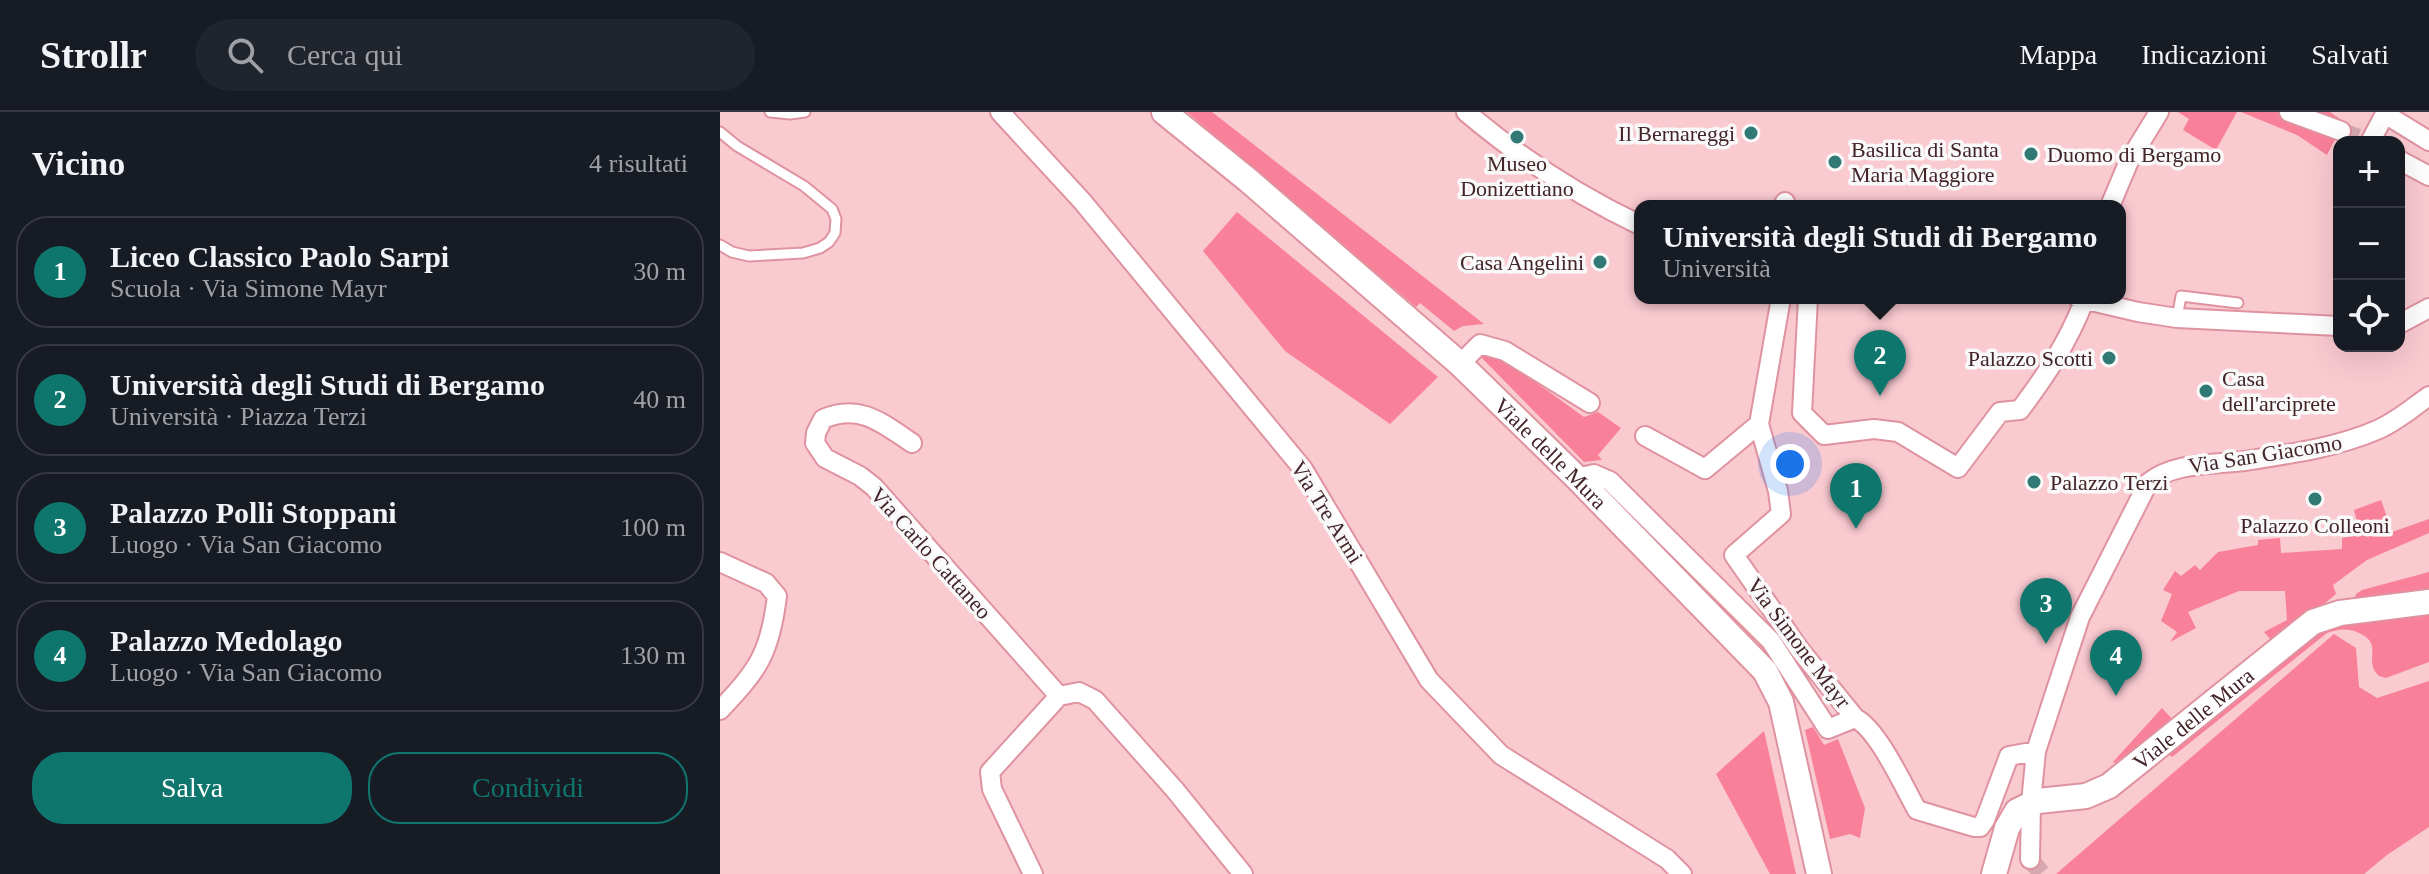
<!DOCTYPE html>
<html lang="it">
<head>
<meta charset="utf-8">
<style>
  :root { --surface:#171b24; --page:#20242c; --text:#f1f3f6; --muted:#9ea1a6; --line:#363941; --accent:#0f766e }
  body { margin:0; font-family:"Times New Roman",serif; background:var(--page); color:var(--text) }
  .controls { position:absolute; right:24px; top:24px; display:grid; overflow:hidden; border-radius:16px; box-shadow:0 8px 32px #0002 }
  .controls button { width:72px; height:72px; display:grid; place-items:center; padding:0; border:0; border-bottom:2px solid var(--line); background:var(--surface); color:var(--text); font:40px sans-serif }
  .you { position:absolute; left:1070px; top:352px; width:28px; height:28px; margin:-20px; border:6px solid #fff; border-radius:50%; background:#1a73e8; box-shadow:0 0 0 12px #1a73e833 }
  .badge { display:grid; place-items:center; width:52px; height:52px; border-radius:50%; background:var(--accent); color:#fff; font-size:26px; font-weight:700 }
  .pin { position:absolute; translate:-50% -66px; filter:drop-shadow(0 2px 4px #0008) }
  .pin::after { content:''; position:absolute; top:42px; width:28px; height:24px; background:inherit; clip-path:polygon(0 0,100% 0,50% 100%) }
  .popup { position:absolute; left:914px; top:88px; width:492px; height:104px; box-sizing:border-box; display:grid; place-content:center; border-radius:16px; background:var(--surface); filter:drop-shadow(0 2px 6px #0005); font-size:26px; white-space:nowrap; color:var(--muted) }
  .popup b { font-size:30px; color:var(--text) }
  .popup::after { content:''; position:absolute; left:50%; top:100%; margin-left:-16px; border:16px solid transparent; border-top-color:var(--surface) }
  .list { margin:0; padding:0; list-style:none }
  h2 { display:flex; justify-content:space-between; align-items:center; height:104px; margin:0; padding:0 32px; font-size:34px }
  h2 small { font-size:26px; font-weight:400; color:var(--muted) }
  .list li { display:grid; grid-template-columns:52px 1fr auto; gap:24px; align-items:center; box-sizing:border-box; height:112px; margin:0 16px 16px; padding:0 16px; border:2px solid var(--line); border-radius:32px }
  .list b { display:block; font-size:30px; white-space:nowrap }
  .list p { margin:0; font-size:26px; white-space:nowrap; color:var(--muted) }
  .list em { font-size:26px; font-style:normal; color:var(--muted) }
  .actions { display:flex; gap:16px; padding:24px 32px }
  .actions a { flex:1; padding:18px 0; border:2px solid var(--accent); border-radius:32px; text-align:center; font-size:28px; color:var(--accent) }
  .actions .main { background:var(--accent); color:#fff }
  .icon { flex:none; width:44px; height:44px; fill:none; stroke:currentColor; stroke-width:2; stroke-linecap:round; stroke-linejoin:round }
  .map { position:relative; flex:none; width:1709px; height:762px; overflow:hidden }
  header { display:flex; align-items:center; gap:48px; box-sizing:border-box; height:112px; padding:0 40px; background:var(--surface); border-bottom:2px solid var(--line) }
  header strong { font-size:38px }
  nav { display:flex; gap:44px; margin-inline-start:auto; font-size:28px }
  .search { width:560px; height:72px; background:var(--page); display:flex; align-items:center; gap:20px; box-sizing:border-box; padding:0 28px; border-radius:44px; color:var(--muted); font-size:30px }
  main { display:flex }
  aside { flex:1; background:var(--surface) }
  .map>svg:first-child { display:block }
  .green { fill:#f98099 }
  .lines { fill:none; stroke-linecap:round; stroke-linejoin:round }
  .street-tunnel { stroke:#d5a9af; stroke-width:18; stroke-dasharray:18 9; stroke-linecap:butt }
  .lane-casing { stroke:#df93a0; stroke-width:13 }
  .street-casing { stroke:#df93a0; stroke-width:22 }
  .secondary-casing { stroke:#df93a0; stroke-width:28 }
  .lane { stroke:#fff; stroke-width:9 }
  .street { stroke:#fff; stroke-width:18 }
  .secondary { stroke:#fff; stroke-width:24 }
  .poi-dot { fill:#307974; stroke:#f9f9f9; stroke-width:3 }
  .labels { text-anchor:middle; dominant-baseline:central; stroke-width:7; stroke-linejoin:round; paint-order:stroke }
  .poi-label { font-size:22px; fill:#422429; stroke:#f9f9f9; text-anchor:start }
  .street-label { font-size:22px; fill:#422429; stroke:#f9f9f9 }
</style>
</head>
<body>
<header>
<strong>Strollr</strong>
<div class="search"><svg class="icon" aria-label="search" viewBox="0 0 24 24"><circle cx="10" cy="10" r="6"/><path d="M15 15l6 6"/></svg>Cerca qui</div>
<nav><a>Mappa</a><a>Indicazioni</a><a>Salvati</a></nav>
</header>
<main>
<aside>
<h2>Vicino<small>4 risultati</small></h2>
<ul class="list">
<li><span class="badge">1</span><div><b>Liceo Classico Paolo Sarpi</b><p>Scuola · Via Simone Mayr</p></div><em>30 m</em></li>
<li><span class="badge">2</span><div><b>Università degli Studi di Bergamo</b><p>Università · Piazza Terzi</p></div><em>40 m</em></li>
<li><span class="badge">3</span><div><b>Palazzo Polli Stoppani</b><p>Luogo · Via San Giacomo</p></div><em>100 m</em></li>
<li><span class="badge">4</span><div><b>Palazzo Medolago</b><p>Luogo · Via San Giacomo</p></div><em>130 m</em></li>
</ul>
<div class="actions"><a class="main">Salva</a><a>Condividi</a></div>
</aside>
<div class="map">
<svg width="1709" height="762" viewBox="0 0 1709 762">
  <rect width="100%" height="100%" fill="#facad1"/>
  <path class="green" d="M467 0H492L764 212 743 214 734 219 700 191 696 195Z
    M1458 0H1517L1496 38 1463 18 1469 7Z
    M1521 0H1610L1624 10 1607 43 1577 23Z
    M517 100 718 265 670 312 565 239 483 139Z
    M767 235 864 305 878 300 901 316 878 343 882 348 864 350 756 240Z
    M1661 388 1672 420 1709 407V421L1647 448 1613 473 1616 482 1603 493 1574 509 1550 527 1544 520 1567 508 1565 479H1519L1468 500 1476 516 1450 530 1457 520 1441 509 1452 482 1443 478 1455 459 1461 464 1475 453 1480 458 1498 440 1538 433V428L1560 426 1561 441 1622 437V426L1640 422 1634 398Z
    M1709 460V478L1635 486 1636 482 1642 478Z
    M1709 503V550L1666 566 1659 564C1642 548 1665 533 1639 521 1628 516 1619 517 1607 521L1452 645 1449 642 1605 517 1649 509Z
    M1614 522 1636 536 1639 575 1657 586 1709 569V715L1667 743 1644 762H1336Z
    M1442 596 1453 608 1395 651 1393 650Z
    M1093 615 1104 633 1118 627 1145 696 1140 726 1130 722 1110 727 1085 618Z
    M1044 619 1076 762H1050L996 662Z"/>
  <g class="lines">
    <path class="street-tunnel" d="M1621 19 1645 29
      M1310 747 1322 762"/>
    <defs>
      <path id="lane" d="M50 0 70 2 85 0
        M0 20 17 34 84 74 112 97 116 107 115 121 109 130 100 136 83 141 29 144 12 140 0 133
        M1457 206 1461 184 1518 191"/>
      <path id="street" d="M280 0 362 89 583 357 709 568 781 643 947 747 962 762
        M746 0C799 45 857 83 920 113
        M1569 0 1621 19
        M1667 0 1665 2 1709 29
        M1650 30 1665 2
        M1679 48 1709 64
        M1063 94 1065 90
        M1390 94 1409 49 1439 0
        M1088 186 1082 301 1104 323 1154 317 1178 320 1238 356 1280 300 1300 298C1327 262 1348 230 1364 189
        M1358 186 1418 200 1457 206 1619 214
        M1679 212 1709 196
        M740 252 760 232 785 239 870 291
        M925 324 985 357 1039 312
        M192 331C162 311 140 291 103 307L96 321 95 331 105 346 140 364 154 375 339 584
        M857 366 874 362 890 369 1051 529 1108 617 1135 606 1080 538 1014 443 1061 402 1058 379 1039 312 1061 186
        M0 450 46 471 57 484C50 541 39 557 0 598
        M1135 606C1158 617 1184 675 1197 698L1254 715H1260L1265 708 1289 644 1316 639
        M1310 747 1311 691 1316 639 1360 505 1428 371C1455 350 1491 353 1524 349 1569 342 1615 336 1657 318 1676 310 1692 296 1709 284
        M313 762 272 677 270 660 339 584 359 580 375 588 455 678 523 762"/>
      <g id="secondary">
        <path id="s1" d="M444 0 528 68 740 252 857 366 1045 559 1061 590 1099 762"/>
        <path id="s2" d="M1274 762 1287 716 1297 699 1318 689 1366 684 1389 674 1593 510 1620 501 1709 490"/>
      </g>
    </defs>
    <use href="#lane" class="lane-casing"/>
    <use href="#street" class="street-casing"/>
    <use href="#secondary" class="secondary-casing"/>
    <use href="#lane" class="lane"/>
    <use href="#street" class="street"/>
    <use href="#secondary" class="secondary"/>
  </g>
  <g class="poi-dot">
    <circle cx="1031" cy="21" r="8"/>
    <circle cx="797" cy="25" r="8"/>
    <circle cx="1311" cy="42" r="8"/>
    <circle cx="1115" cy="50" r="8"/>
    <circle cx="880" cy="150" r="8"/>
    <circle cx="1389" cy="246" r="8"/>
    <circle cx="1486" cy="279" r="8"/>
    <circle cx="1314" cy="370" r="8"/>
    <circle cx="1595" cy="387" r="8"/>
  </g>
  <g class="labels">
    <g class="poi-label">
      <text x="1015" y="21" text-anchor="end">Il Bernareggi</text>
      <text x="1131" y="37">Basilica di Santa<tspan x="1131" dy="25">Maria Maggiore</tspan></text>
      <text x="1327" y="42">Duomo di Bergamo</text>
      <text x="797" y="51" text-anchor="middle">Museo<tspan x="797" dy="25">Donizettiano</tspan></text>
      <text x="864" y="150" text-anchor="end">Casa Angelini</text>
      <text x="1373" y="246" text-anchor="end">Palazzo Scotti</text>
      <text x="1502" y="266">Casa<tspan x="1502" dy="25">dell'arciprete</tspan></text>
      <text x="1330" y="370">Palazzo Terzi</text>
      <text x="1595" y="413" text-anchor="middle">Palazzo Colleoni</text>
    </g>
    <g class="street-label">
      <text stroke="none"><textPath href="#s1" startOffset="516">Viale delle Mura</textPath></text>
      <text transform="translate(1545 342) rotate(-9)">Via San Giacomo</text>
      <text transform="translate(607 400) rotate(58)">Via Tre Armi</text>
      <text transform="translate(211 441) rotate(48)">Via Carlo Cattaneo</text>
      <text transform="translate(1079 531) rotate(53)">Via Simone Mayr</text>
      <text stroke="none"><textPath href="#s2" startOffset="272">Viale delle Mura</textPath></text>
    </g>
  </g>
</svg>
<div class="controls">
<button>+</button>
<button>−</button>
<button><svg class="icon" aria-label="locate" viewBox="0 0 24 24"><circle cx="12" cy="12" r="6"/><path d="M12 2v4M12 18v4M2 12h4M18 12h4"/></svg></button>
</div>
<div class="you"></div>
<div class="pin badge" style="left:1136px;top:417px">1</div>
<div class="pin badge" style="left:1160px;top:284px">2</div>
<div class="popup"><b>Università degli Studi di Bergamo</b>Università</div>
<div class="pin badge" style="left:1326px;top:532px">3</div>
<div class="pin badge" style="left:1396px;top:584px">4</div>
</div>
</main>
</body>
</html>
